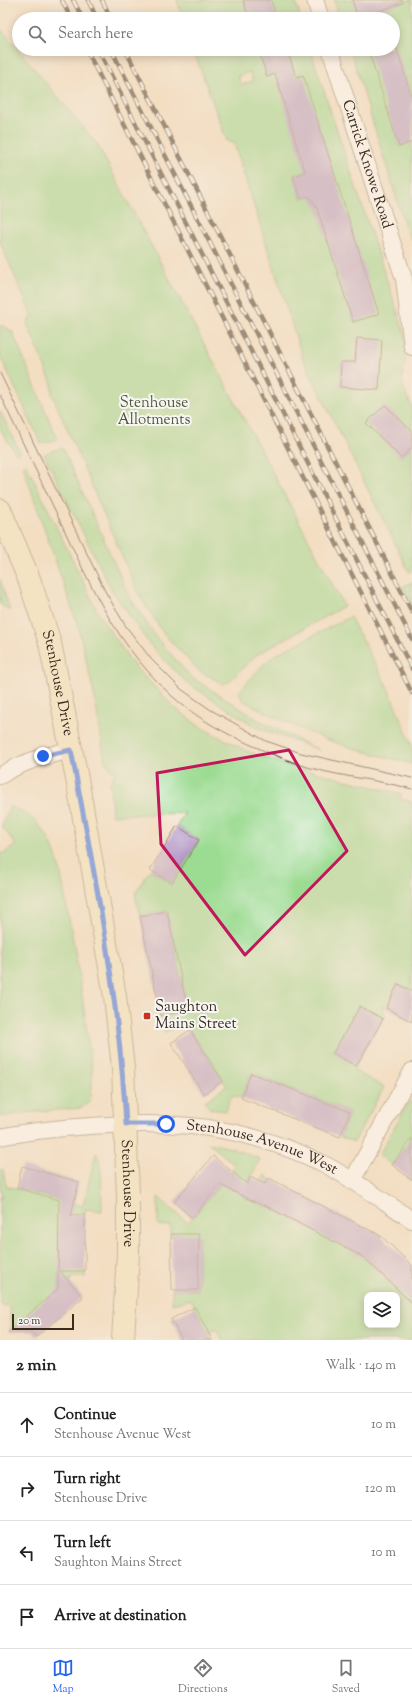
<!DOCTYPE html>
<html lang="en">
<head>
<meta charset="utf-8">
<style>
  :root { --surface:#fff; --page:#f2f2f2; --text:#222; --muted:#767676; --line:#e0e0e0; --accent:#2563eb }
  body { margin:0; font-family:"Sorts Mill Goudy",serif; background:var(--page); color:var(--text) }
  .controls { position:absolute; right:12px; bottom:12px; display:grid; overflow:hidden; border-radius:8px; box-shadow:0 2px 10px #0003 }
  .controls button { width:36px; height:36px; display:grid; place-items:center; padding:0; border:0; border-bottom:1px solid var(--line); background:var(--surface); color:var(--text); font:20px sans-serif }
  .scale { position:absolute; left:12px; bottom:10px; width:62px; box-sizing:border-box; padding-left:4px; border:2px solid #3b2a1e; border-top:0; font-size:11px; line-height:14px; white-space:nowrap; color:#3b2a1e; -webkit-text-stroke:3px #f6f6f2; paint-order:stroke }
  .stop { position:absolute; width:12px; height:12px; margin:-9px; border:3px solid #2563eb; border-radius:50%; background:#fff }
  .stop.end { background:#2563eb; border-color:#fff; box-shadow:0 1px 4px #0008 }
  .list { margin:0; padding:0; list-style:none }
  h2 { display:flex; justify-content:space-between; align-items:center; height:52px; margin:0; padding:0 16px; font-size:17px }
  h2 small { font-size:13px; font-weight:400; color:var(--muted) }
  .list li { display:grid; grid-template-columns:26px 1fr auto; gap:12px; align-items:center; box-sizing:border-box; height:64px; padding:0 16px; border-top:1px solid var(--line) }
  .list b { display:block; font-size:15px; white-space:nowrap }
  .list p { margin:0; font-size:13px; white-space:nowrap; color:var(--muted) }
  .list em { font-size:13px; font-style:normal; color:var(--muted) }
  .icon { flex:none; width:22px; height:22px; fill:none; stroke:currentColor; stroke-width:2; stroke-linecap:round; stroke-linejoin:round }
  .map { position:relative; flex:none; width:412px; height:1340px; overflow:hidden }
  .search { position:absolute; background:var(--surface); box-shadow:0 2px 10px #0003; left:12px; right:12px; top:12px; height:44px; display:flex; align-items:center; gap:10px; box-sizing:border-box; padding:0 14px; border-radius:22px; color:var(--muted); font-size:15px }
  .sheet { height:308px; background:var(--surface) }
  nav { display:flex; justify-content:space-around; align-items:center; box-sizing:border-box; height:56px; border-top:1px solid var(--line); background:var(--surface); font-size:11px; color:var(--muted) }
  nav a { display:grid; justify-items:center; gap:2px }
  nav .on { color:var(--accent) }
  .map>svg:first-child { display:block }
  .green { fill:#9cdc92; stroke:#6c8358; fill-rule:evenodd }
  .building { fill:#b59ac9 }
  .lines { fill:none; stroke-linecap:round; stroke-linejoin:round }
  .street-casing { stroke:#978470; stroke-width:18 }
  .secondary-casing { stroke:#978470; stroke-width:24 }
  .street { stroke:#fff; stroke-width:16 }
  .secondary { stroke:#f7e8c3; stroke-width:22 }
  .tram { stroke:#3b2a1e; stroke-width:1 }
  .rail-casing { stroke:#3b2a1e; stroke-width:4.5 }
  .rail { stroke:#f6f6f2; stroke-width:3; stroke-dasharray:9; stroke-linecap:butt }
  .route { stroke:#2563eb; stroke-width:5 }
  .marked { fill:none; stroke:#c2185b; stroke-width:3; stroke-linejoin:round }
  .poi-dot { fill:#c8321e; stroke:#f6f6f2; stroke-width:1.5 }
  .labels { text-anchor:middle; dominant-baseline:central; stroke-width:4; stroke-linejoin:round; paint-order:stroke }
  .street-label { font-size:15px; fill:#3b2a1e; stroke:#f6f6f2 }
  .park-label { font-size:15px; fill:#53563b; stroke:#f6f6f2 }
  .poi-label { font-size:15px; fill:#3b2a1e; stroke:#f6f6f2; text-anchor:start }
</style>
</head>
<body>
<div class="map">
<svg width="412" height="1340" viewBox="0 0 412 1340">
  <rect width="100%" height="100%" fill="#f6f6f2"/>
  <filter id="ink" filterUnits="userSpaceOnUse"><feTurbulence type="fractalNoise" baseFrequency=".025" numOctaves="2"/><feDisplacementMap in="SourceGraphic" scale="8" xChannelSelector="R" yChannelSelector="G"/><feConvolveMatrix kernelMatrix="1 2 1 2 8 2 1 2 1" color-interpolation-filters="sRGB"/></filter>
  <filter id="wash" filterUnits="userSpaceOnUse"><feTurbulence type="fractalNoise" baseFrequency=".012" numOctaves="4" result="noise"/><feDisplacementMap in="SourceGraphic" scale="16" xChannelSelector="R" yChannelSelector="G"/><feGaussianBlur stdDeviation="0.9" result="paint"/><feColorMatrix in="noise" values="0 0 0 0 0 0 0 0 0 0 0 0 0 0 0 0 0 1.4 0 .05"/><feComposite in="paint" operator="in"/></filter>
  <g filter="url(#wash)">
    <rect width="100%" height="100%" fill="#f3dec2"/>
    <path class="green" d="M177 0H295L301 19H183Z
      M334 0H412V240L407 232 350 49H393V19H340Z
      M0 28 97 144 344 606 256 655 230 681 223 684 198 670 164 634 139 595 52 394V384L27 323 32 316 0 242Z
      M193 49H310L407 341C407 370 394 378 412 406V571L409 572 303 359 234 143 227 141ZM250 72 253 81 241 85 238 76ZM305 172 312 195 301 199 294 176ZM341 362 353 388 340 387Z
      M0 325 12 331 57 439 41 444 0 355Z
      M0 411 20 452 16 454 0 429Z
      M62 447 130 598 158 640 191 677 260 721 319 750 256 727 187 683 150 645 111 589 44 454Z
      M26 464 99 615 135 667 174 707 200 727 247 751 286 765 402 794 400 799 412 802V991L398 984 386 1008 381 1006 385 1014 383 1019 360 1006 333 1052 356 1066 353 1070 384 1087 354 1142 340 1137 350 1112 251 1073 241 1098 232 1095 225 1111 210 1109 205 1101 227 1086 186 1024 164 1032 161 1016 188 1011 167 911 140 916 135 893 150 870 172 883 199 840 177 826 185 813 112 815 110 783 115 774 105 761 95 698 78 626 23 466Z
      M0 579 10 611 0 604Z
      M412 582V606L402 587Z
      M350 617 387 686 412 746V764C382 756 352 749 323 738 295 727 269 714 242 700L239 692 261 667 275 655Z
      M10 806C29 812 43 826 51 844 61 864 63 888 67 909 78 962 85 1016 92 1069V1086L90 1102 80 1108 24 1113 0 1117V851L3 854 16 845 2 826Z
      M410 1102H412V1147L408 1144 392 1165 379 1155 408 1103Z
      M209 1143 231 1148 260 1159 242 1196 251 1200 265 1175 269 1178 257 1201 373 1232 375 1230 385 1240 412 1303V1340H222L216 1329 208 1333 191 1299 172 1304V1290H198L199 1235 171 1234V1226L158 1225V1197L188 1223 236 1166ZM367 1295H397V1325H367Z
      M96 1153C104 1166 101 1195 102 1211L85 1209V1215H59L85 1271V1277H74L17 1324V1332H10V1306L0 1305V1197L2 1196 0 1186V1170L3 1169 6 1186 83 1206Z"/>
    <g id="blocks">
      <path class="building" d="M243 0H271L277 19H249Z
        M352 0H402L403 3 358 18Z
        M258 49H287L296 77 303 75 379 314 353 322 317 208 309 196 301 199 293 176 305 172 275 74 267 77Z
        M368 49H397L412 98V142L399 147Z
        M357 338 382 340 379 390 340 387 341 362H355Z
        M385 405 412 431V448L401 458 366 423Z
        M177 826 199 840 172 883 150 870Z
        M167 911 188 1011 161 1016 140 916Z
        M398 984 412 991V1022L386 1008Z
        M360 1006 383 1019 356 1066 333 1053Z
        M190 1030 223 1081 204 1094 171 1043Z
        M251 1073 350 1112 340 1137 241 1098Z
        M412 1138V1180L392 1165Z
        M213 1156 247 1184 250 1177 265 1184 269 1178 381 1236 412 1265V1303L363 1257 264 1205 263 1206 220 1185 192 1218 174 1202Z
        M22 1166 79 1182 71 1215H85V1271H60L83 1297 36 1337 32 1332H8L58 1289 59 1200 17 1188Z
        M171 1234H199L198 1290H172Z
        M195 1307 212 1340H182L171 1319Z"/>
    </g>
  </g>
  <g filter="url(#ink)">
    <use href="#blocks" fill-opacity="0" stroke="#978470" stroke-width="1"/>
    <g class="lines">
      <defs>
        <g id="street">
          <path d="M315 0 321 19"/>
          <path id="s1" d="M330 49 404 279 412 347"/>
          <path d="M0 776C23 761 45 756 71 750"/>
          <path id="s2" d="M0 1137C30 1131 60 1128 90 1126 176 1120 241 1125 320 1162 352 1178 382 1200 412 1220"/>
          <path d="M352 1181 412 1071"/>
        </g>
        <g id="secondary">
          <path id="s3" d="M0 510 29 579 50 643 78 784 115 996 123 1068 128 1196V1254L123 1340"/>
        </g>
      </defs>
      <use href="#street" class="street-casing"/>
      <use href="#secondary" class="secondary-casing"/>
      <use href="#street" class="street"/>
      <use href="#secondary" class="secondary"/>
      <path class="tram" d="M0 373 105 591 125 625 151 659 181 689 211 710 266 741 301 753 412 778
        M0 395C21 438 41 482 62 525 93 591 117 645 172 696 206 727 253 747 295 763 331 776 375 779 412 789"/>
      <defs>
        <path id="rail" d="M62 0 71 19
          M73 0 83 19
          M88 0 97 19
          M102 0 111 19
          M86 49 412 693
          M98 49 412 669
          M111 49 412 639
          M125 49 412 612"/>
      </defs>
      <use href="#rail" class="rail-casing"/>
      <use href="#rail" class="rail"/>
    </g>
  </g>
  <g class="lines" filter="url(#ink)">
    <path class="route" d="M43 756 71 750C95 874 119 998 126 1124H166"/>
  </g>
  <path d="M0 0H412V1340H0ZM289 750 347 851 245 955 161 844 157 773Z" fill="#f3dec2" fill-opacity=".55" fill-rule="evenodd"/>
  <path class="marked" d="M289 750 347 851 245 955 161 844 157 773Z"/>
  <rect class="poi-dot" x="143" y="1012" width="8" height="8" rx="2"/>
  <g class="labels">
    <g class="street-label">
      <text stroke="none"><textPath href="#s1" startOffset="121">Carrick Knowe Road</textPath></text>
      <text stroke="none"><textPath href="#s3" startOffset="183">Stenhouse Drive</textPath></text>
      <text stroke="none"><textPath href="#s2" startOffset="266">Stenhouse Avenue West</textPath></text>
      <text stroke="none"><textPath href="#s3" startOffset="699">Stenhouse Drive</textPath></text>
    </g>
    <g class="park-label">
      <text x="154" y="403">Stenhouse<tspan x="154" dy="17">Allotments</tspan></text>
    </g>
    <g class="poi-label">
      <text x="155" y="1007">Saughton<tspan x="155" dy="17">Mains Street</tspan></text>
    </g>
  </g>
</svg>
<div class="controls">
<button><svg class="icon" aria-label="layers" viewBox="0 0 24 24"><path d="M12 4l9 5-9 5-9-5zM3 14l9 5 9-5"/></svg></button>
</div>
<div class="scale">20 m</div>
<div class="stop" style="left:166px;top:1124px"></div>
<div class="stop end" style="left:43px;top:756px"></div>
<div class="search"><svg class="icon" aria-label="search" viewBox="0 0 24 24"><circle cx="10" cy="10" r="6"/><path d="M15 15l6 6"/></svg>Search here</div>
</div>
<section class="sheet">
<h2>2 min<small>Walk · 140 m</small></h2>
<ul class="list">
<li><svg class="icon" aria-label="ahead" viewBox="0 0 24 24"><path d="M12 20V5M6 11l6-6 6 6"/></svg><div><b>Continue</b><p>Stenhouse Avenue West</p></div><em>10 m</em></li>
<li><svg class="icon" aria-label="right" viewBox="0 0 24 24"><path d="M7 20v-9h11M14 6l5 5-5 5"/></svg><div><b>Turn right</b><p>Stenhouse Drive</p></div><em>120 m</em></li>
<li><svg class="icon" aria-label="left" viewBox="0 0 24 24"><path d="M17 20v-9H6M10 6l-5 5 5 5"/></svg><div><b>Turn left</b><p>Saughton Mains Street</p></div><em>10 m</em></li>
<li><svg class="icon" aria-label="arrive" viewBox="0 0 24 24"><path d="M6 21V4h12l-3 4 3 4H6"/></svg><div><b>Arrive at destination</b></div></li>
</ul>
</section>
<nav>
<a class="on"><svg class="icon" aria-label="map" viewBox="0 0 24 24"><path d="M3 6l6-2 6 2 6-2v14l-6 2-6-2-6 2zM9 4v14M15 6v14"/></svg>Map</a>
<a><svg class="icon" aria-label="directions" viewBox="0 0 24 24"><path d="M12 3l9 9-9 9-9-9zM9 14v-3h6M13 9l2 2-2 2"/></svg>Directions</a>
<a><svg class="icon" aria-label="saved" viewBox="0 0 24 24"><path d="M7 4h10v16l-5-4-5 4z"/></svg>Saved</a>
</nav>
</body>
</html>
